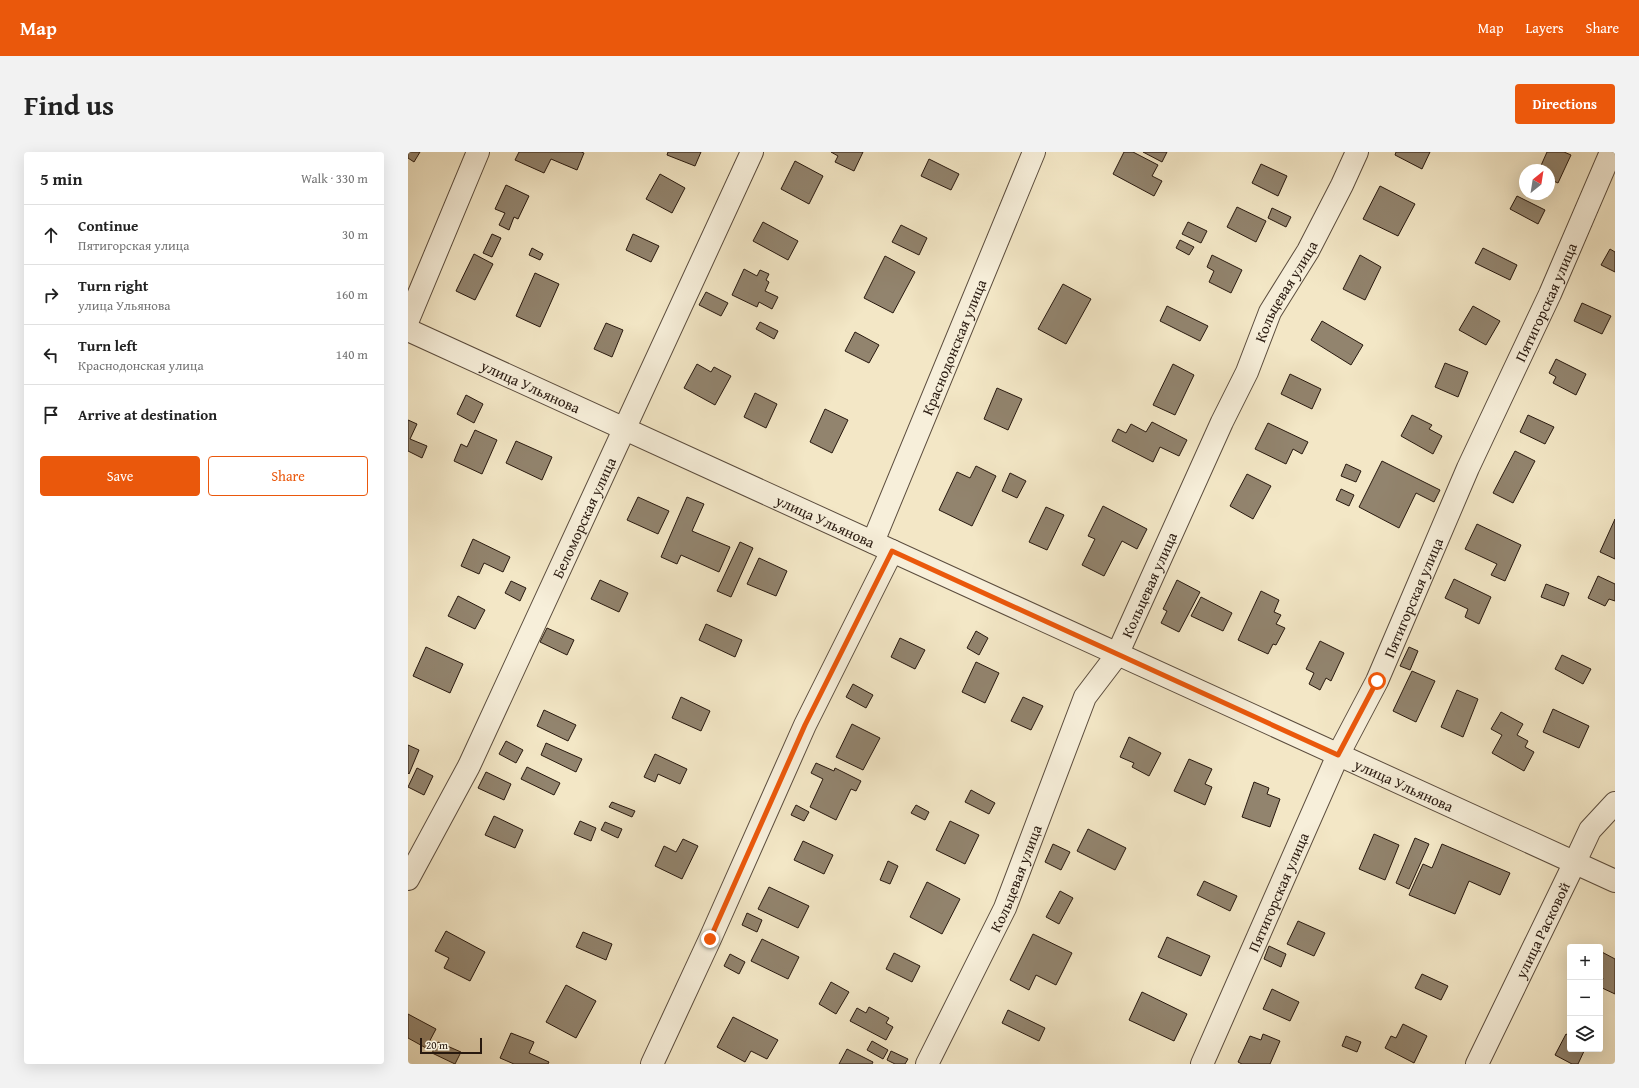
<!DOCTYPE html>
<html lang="en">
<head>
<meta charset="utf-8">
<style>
  :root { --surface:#fff; --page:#f2f2f2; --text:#222; --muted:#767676; --line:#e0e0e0; --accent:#ea580c }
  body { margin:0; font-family:"Gentium Book Plus",serif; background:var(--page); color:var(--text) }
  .controls { position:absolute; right:12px; bottom:12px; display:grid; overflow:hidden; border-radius:4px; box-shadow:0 4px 16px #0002 }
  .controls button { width:36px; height:36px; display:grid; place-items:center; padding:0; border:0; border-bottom:1px solid var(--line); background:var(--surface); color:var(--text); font:20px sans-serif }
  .compass { position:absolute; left:1111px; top:12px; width:36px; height:36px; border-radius:50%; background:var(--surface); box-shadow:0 4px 16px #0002; rotate:30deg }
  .scale { position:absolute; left:12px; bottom:10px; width:62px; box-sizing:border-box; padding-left:4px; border:2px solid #28190f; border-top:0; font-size:11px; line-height:14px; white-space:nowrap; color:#28190f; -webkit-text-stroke:3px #f7efda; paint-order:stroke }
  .stop { position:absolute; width:12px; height:12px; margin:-9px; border:3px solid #ea580c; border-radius:50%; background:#fff }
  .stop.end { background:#ea580c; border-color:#fff; box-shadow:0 1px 4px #0008 }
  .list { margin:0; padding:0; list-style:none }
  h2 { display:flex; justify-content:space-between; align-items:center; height:52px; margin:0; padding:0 16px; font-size:17px }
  h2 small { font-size:13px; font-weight:400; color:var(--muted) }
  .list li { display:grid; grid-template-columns:26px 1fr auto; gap:12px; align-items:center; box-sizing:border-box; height:60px; padding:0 16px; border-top:1px solid var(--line) }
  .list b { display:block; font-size:15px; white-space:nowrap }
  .list p { margin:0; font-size:13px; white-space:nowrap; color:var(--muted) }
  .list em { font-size:13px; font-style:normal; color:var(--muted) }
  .actions { display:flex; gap:8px; padding:12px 16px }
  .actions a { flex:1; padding:9px 0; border:1px solid var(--accent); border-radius:4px; text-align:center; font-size:14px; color:var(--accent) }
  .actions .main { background:var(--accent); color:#fff }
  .icon { flex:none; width:22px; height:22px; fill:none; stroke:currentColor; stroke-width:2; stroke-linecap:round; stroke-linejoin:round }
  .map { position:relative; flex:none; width:1207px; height:912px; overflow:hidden; border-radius:4px }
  header { display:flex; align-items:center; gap:24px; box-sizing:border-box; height:56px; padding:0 20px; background:var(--accent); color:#fff }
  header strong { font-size:19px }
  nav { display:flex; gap:22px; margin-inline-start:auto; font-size:14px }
  .intro { display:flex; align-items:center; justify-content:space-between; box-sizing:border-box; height:96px; padding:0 24px }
  h1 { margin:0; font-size:28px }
  .button { padding:10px 18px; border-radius:4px; background:var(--accent); color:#fff; font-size:14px; font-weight:700 }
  main { display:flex; gap:24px; padding:0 24px }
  aside { flex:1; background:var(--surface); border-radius:4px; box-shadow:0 4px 16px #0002 }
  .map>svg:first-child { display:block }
  .building { fill:#92846e; stroke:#28190f }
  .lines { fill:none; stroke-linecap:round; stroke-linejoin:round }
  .minor-casing { stroke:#5b4c3d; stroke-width:24 }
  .minor { stroke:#f7efda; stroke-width:22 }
  .route { stroke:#ea580c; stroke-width:5 }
  .labels { text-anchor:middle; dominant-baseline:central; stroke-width:3; stroke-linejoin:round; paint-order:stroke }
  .street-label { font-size:15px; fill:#28190f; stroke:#f7efda }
</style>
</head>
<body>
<header>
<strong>Map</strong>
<nav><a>Map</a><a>Layers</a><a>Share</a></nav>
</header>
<div class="intro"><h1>Find us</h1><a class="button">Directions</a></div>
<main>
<aside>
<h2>5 min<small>Walk · 330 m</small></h2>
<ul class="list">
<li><svg class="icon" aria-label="ahead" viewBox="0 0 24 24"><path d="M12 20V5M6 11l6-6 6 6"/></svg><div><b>Continue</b><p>Пятигорская улица</p></div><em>30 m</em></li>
<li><svg class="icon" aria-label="right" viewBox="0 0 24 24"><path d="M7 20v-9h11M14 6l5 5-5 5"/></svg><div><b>Turn right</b><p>улица Ульянова</p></div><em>160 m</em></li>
<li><svg class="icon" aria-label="left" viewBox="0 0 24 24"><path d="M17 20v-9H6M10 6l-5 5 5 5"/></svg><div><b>Turn left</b><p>Краснодонская улица</p></div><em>140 m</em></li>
<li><svg class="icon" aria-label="arrive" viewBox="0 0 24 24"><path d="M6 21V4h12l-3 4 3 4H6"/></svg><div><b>Arrive at destination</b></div></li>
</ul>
<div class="actions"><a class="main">Save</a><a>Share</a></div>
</aside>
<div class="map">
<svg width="1207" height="912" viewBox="0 0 1207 912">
  <rect width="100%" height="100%" fill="#f3e7c6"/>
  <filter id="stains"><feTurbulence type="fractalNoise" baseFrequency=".005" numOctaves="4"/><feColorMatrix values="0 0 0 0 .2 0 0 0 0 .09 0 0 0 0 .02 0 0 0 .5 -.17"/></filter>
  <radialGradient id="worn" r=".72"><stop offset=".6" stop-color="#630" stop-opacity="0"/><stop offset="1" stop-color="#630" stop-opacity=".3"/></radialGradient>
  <path class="building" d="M0 0H12L6 10 0 6Z
    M111 0H173L176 1 169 18 143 7 136 21 107 8Z
    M260 0H293L287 14 259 3Z
    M423 0H455L446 19 427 10 430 4Z
    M716 0H725L750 13 744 24 754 29 746 44 705 22Z
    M735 0H759L754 10Z
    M988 0H1022L1014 17 987 3Z
    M1139 0H1156L1163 3 1150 31 1141 27V18H1131Z
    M521 7 551 22 543 38 513 24Z
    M387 9 415 24 401 52 373 37Z
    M853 12 879 24 870 44 844 31Z
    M252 22 277 36 264 61 238 47Z
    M98 33 121 44 110 67 106 65 101 78 91 73 97 61 87 57Z
    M972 34 1007 52 990 84 955 67Z
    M1109 44 1137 58 1130 72 1102 57Z
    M829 55 858 69 848 90 819 75Z
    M864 56 883 65 878 75 860 66Z
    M355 70 390 89 380 108 345 89Z
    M780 70 799 79 793 91 774 82Z
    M493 73 519 86 511 103 484 90Z
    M84 82 93 86 84 105 75 101Z
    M225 82 251 94 243 110 218 98Z
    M772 88 786 95 781 103 768 96Z
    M124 96 135 102 132 108 121 103Z
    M1075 96 1109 113 1102 128 1067 111Z
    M1202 97 1207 100V120L1193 113Z
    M66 102 85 112 67 148 48 139Z
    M804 103 834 118 823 141 801 130 806 119 799 115Z
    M952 103 973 115 957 148 935 137Z
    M477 104 507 120 485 161 456 146Z
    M336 117 349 124 352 118 361 122 358 128 361 130 357 139 370 145 364 157 351 150 349 155 324 143Z
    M127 121 151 132 132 175 108 164Z
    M655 132 683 147 658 192 630 177Z
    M298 140 320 151 313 164 291 153Z
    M1174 151 1203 164 1194 182 1166 169Z
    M759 154 800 174 792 189 752 169Z
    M1065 154 1092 169 1078 193 1051 178Z
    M914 169 955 193 943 213 903 188Z
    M352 170 370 179 366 187 348 177Z
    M198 171 215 178 204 205 186 197Z
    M447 180 471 193 461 211 437 199Z
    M1148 207 1178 222 1168 243 1145 231 1148 225 1141 221Z
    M1037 211 1060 220 1050 245 1027 235Z
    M289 212 303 220 306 215 323 224 307 253 276 236Z
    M765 212 786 223 767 263 745 253Z
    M882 222 913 237 904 257 873 242Z
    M589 236 614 247 600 278 576 267Z
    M347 241 369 252 358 276 336 265Z
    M58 243 75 252 66 271 49 262Z
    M417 257 440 268 424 301 402 290Z
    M1004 263 1024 273 1021 277 1034 284 1025 302 993 284Z
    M1120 263 1146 275 1137 292 1112 280Z
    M0 268 9 272 2 287 19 294 14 306 0 299Z
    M744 270 779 288 771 304 752 295 745 310 704 289 710 277 718 281 723 272 738 280Z
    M860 271 900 290 894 302 885 297 878 312 847 297Z
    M67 278 89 288 74 322 46 309 53 292 59 295Z
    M108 289 144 305 134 328 98 311Z
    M1107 299 1127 309 1105 351 1085 341Z
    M974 309 1032 338 1026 350 1008 341 991 376 951 355Z
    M938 312 953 319 948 330 933 324Z
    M568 314 588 324 564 374 531 358 549 320 562 326Z
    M602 321 618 329 609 346 594 339Z
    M839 322 863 334 845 367 822 354Z
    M933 337 946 343 941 354 928 348Z
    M230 345 261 359 250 382 219 368Z
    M279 345 296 352 284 379 322 395 311 420 273 403 269 412 253 405Z
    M695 354 739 377 729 397 714 389 696 424 674 413 687 387 680 384Z
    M638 355 656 363 639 398 621 390Z
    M1207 367V407L1192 400Z
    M1069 372 1113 393 1097 429 1083 423 1089 412 1057 397Z
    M65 387 102 405 95 420 76 411 71 422 53 414Z
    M332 390 345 396 323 445 309 439Z
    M351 406 379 419 368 444 339 432Z
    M1190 424 1207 432V449L1201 447 1197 454 1180 446Z
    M1046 427 1083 445 1071 472 1057 465 1060 457 1037 446Z
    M192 428 220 441 211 460 183 447Z
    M769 428 792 440 771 480 753 471 759 459 755 457Z
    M103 429 118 436 112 449 97 441Z
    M1138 432 1161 441 1156 454 1133 445Z
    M853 439 871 448 866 460 873 463 868 472 877 476 868 493 865 492 860 502 830 488Z
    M50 444 77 458 67 477 40 464Z
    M793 445 824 461 815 479 783 464Z
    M298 472 334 488 327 505 291 488Z
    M139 476 166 488 159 503 132 490Z
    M568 479 580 486 571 503 559 496Z
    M492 486 517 498 507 517 483 505Z
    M912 489 936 501 923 529 918 526 912 538 901 532 906 521 898 517Z
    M18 495 55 512 42 541 5 524Z
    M1001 495 1010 499 1002 518 992 514Z
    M1154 503 1183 517 1175 532 1147 517Z
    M568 510 591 521 577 551 554 540Z
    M1004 519 1027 529 1008 570 985 559Z
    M445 532 465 543 458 556 438 545Z
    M1049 538 1070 547 1055 585 1033 575Z
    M273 545 302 559 293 579 264 566Z
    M615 545 635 554 623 578 603 569Z
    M1145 557 1181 574 1171 596 1135 580Z
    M136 558 168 573 160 589 129 574Z
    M1093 560 1115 572 1109 583 1120 589 1117 595 1126 600 1116 619 1084 601 1094 583 1083 577Z
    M444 572 472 586 455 618 428 605Z
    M721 585 753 601 741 624 724 615 726 611 712 605Z
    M98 589 115 598 108 611 91 602Z
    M138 591 174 607 168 620 133 603Z
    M0 593 11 598 1 622 0 621Z
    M247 602 279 617 272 632 250 622 247 630 236 625Z
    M781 607 804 617 797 632 804 635 797 653 766 639Z
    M408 611 426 619 427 616 453 629 448 639 443 637 428 668 402 655 415 627 403 621Z
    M119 615 152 631 146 643 113 627Z
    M9 616 25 624 16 643 0 635Z
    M78 620 103 632 96 648 70 636Z
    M846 630 861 636 859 642 872 647 862 675 834 665Z
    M563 638 587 651 581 662 557 650Z
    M204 650 227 659 224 665 201 655Z
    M388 653 401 660 396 669 383 663Z
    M508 653 521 660 517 668 503 661Z
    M86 664 115 678 107 696 77 683Z
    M172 669 188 676 183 689 166 682Z
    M542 669 571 683 557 712 528 698Z
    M197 670 214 677 210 686 193 678Z
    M680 677 718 696 707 718 669 699Z
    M966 682 991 693 977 728 951 717Z
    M1007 686 1021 692 1001 737 988 731Z
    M275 687 290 694 274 727 247 714 256 694 268 700Z
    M395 689 425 703 416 722 386 708Z
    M645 692 662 700 653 718 637 710Z
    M1034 692 1102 721 1092 743 1061 729 1047 762 1001 743 1015 712 1024 716Z
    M480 709 490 714 482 732 472 728Z
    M796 729 829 744 822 759 789 743Z
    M519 730 552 747 534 782 502 765Z
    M361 735 401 754 390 776 350 757Z
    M652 739 665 746 651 772 638 765Z
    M339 761 354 768 349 780 334 773Z
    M890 769 917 781 906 804 879 792Z
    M38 779 77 800 62 829 36 816 41 806 27 799Z
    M175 780 204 792 198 808 168 795Z
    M625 782 664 801 648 833 628 823 621 838 602 828Z
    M759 785 802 804 793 824 750 805Z
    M354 787 391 805 380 827 343 809Z
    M861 794 878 802 873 815 856 807Z
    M1192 799 1207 807V842L1192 835 1195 826 1192 825Z
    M486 801 512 814 504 830 478 817Z
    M322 802 337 810 331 822 316 814Z
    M1014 822 1040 834 1033 848 1007 836Z
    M423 830 441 840 428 862 411 852Z
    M158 833 188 849 168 886 138 870Z
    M864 837 891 850 882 869 855 857Z
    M734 840 779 862 766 889 721 868Z
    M461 855 481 866 478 871 485 875 478 888 442 869 449 856 458 861Z
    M600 858 637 876 631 889 594 871Z
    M0 862 28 877 18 896 0 886Z
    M325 865 370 888 359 907 343 899 337 910 309 895Z
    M995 872 1019 884 1006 911 977 896 983 884 988 886Z
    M103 881 126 890 121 901 141 910 140 912H106L92 906Z
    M855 882 872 889 862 912H834L830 910 842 884 853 888Z
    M1158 882 1162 884V897H1177L1170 912H1164L1147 903Z
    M938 884 953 890 949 900 934 894Z
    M464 889 480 898 475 907 459 898Z
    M30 890 53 900 47 912 24 901Z
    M439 897 465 910 464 912H431Z
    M483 899 500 907 497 912H487L479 908Z"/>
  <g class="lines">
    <defs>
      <g id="minor">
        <path d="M0 168 70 0"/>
        <path id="s1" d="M0 178 1207 729"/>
        <path id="s2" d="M465 390 626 0"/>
        <path id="s3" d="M0 727 61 614 344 0"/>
        <path d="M244 912 302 787 397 573 484 399"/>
        <path id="s4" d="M519 912 597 756 677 545 709 503 814 270 839 220 862 160 900 99 934 33 949 0"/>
        <path id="s5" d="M794 912 930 603 969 529 1060 316 1142 142 1203 0"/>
        <path id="s6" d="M1069 912 1167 710 1182 678 1207 651"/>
      </g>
    </defs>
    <use href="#minor" class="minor-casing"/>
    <use href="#minor" class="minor"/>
  </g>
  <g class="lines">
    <path class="route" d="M302 787 397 573 484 399 930 603 969 529"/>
  </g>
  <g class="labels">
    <g class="street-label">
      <text stroke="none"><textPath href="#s4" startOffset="854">Кольцевая улица</textPath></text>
      <text stroke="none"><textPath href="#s5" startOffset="836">Пятигорская улица</textPath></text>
      <text stroke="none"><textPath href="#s2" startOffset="211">Краснодонская улица</textPath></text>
      <text stroke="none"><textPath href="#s1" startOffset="135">улица Ульянова</textPath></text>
      <text stroke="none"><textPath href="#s3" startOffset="402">Беломорская улица</textPath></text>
      <text stroke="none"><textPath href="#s1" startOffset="459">улица Ульянова</textPath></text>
      <text stroke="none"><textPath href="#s4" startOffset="530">Кольцевая улица</textPath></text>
      <text stroke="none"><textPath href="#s5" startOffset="512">Пятигорская улица</textPath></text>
      <text stroke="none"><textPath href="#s1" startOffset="1095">улица Ульянова</textPath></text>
      <text stroke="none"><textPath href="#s4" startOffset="206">Кольцевая улица</textPath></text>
      <text stroke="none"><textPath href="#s5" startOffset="188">Пятигорская улица</textPath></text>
      <text stroke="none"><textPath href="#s6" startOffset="149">улица Расковой</textPath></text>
    </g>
  </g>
  <rect width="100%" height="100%" filter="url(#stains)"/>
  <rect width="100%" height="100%" fill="url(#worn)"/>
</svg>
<div class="controls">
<button>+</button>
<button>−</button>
<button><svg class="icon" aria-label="layers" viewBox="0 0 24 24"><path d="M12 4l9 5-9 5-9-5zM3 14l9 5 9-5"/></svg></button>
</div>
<svg class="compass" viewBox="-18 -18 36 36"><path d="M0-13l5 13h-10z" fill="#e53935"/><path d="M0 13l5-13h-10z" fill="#767676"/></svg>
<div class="scale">20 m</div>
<div class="stop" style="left:969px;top:529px"></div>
<div class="stop end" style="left:302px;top:787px"></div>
</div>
</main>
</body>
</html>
